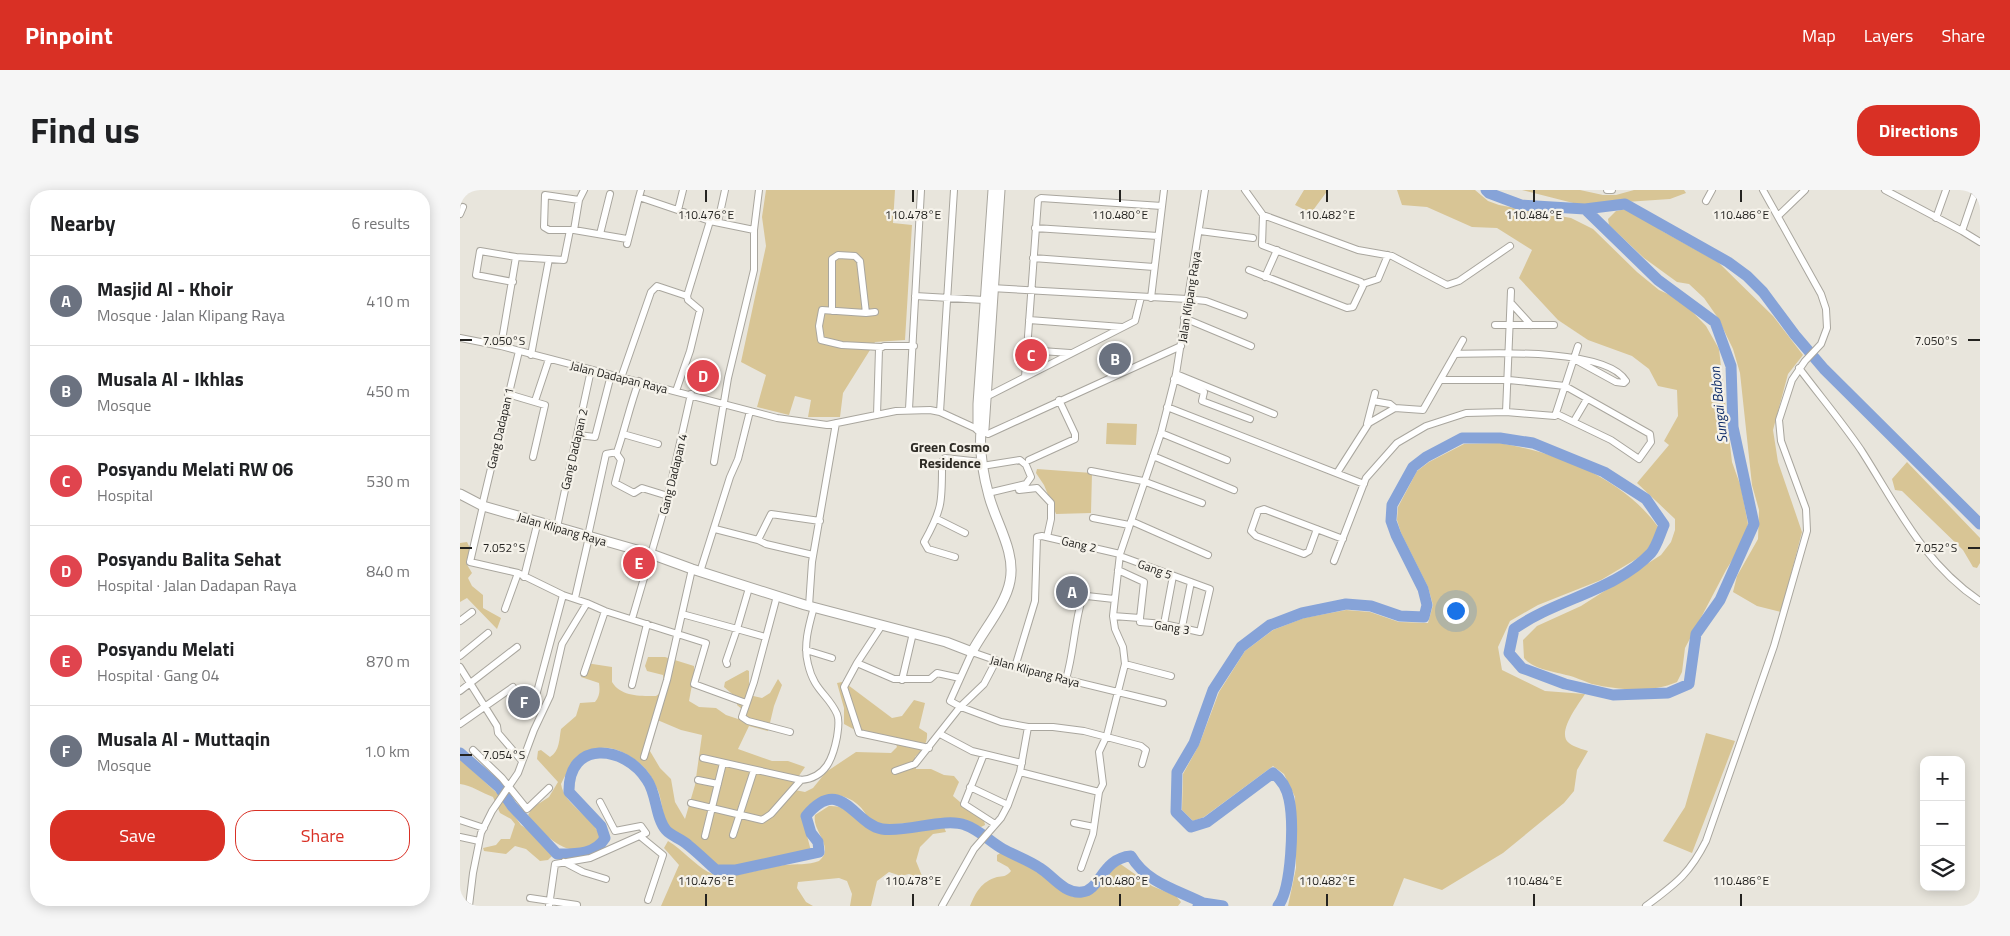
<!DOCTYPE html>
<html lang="en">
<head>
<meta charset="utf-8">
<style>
  :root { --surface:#fff; --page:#f6f6f6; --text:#202124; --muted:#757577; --line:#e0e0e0; --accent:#d93025 }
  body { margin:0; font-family:"Titillium Web",sans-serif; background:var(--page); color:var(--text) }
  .controls { position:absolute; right:15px; bottom:15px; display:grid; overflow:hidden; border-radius:10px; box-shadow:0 2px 12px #0003 }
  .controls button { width:45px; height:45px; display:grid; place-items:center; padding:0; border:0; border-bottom:1px solid var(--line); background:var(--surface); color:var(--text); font:25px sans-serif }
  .you { position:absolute; left:995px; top:420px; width:18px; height:18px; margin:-12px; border:4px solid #fff; border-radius:50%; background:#1a73e8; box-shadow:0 0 0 8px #1a73e833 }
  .badge { display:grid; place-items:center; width:32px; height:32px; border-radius:50%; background:var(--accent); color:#fff; font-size:16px; font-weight:700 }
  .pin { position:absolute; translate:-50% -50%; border:2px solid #fff; box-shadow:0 1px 5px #0006 }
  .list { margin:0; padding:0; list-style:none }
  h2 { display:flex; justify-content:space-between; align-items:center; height:65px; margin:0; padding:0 20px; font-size:21px }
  h2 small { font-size:16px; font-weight:400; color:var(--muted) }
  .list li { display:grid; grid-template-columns:32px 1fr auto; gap:15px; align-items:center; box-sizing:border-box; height:90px; padding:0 20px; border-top:1px solid var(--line) }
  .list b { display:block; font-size:19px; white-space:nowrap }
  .list p { margin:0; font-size:16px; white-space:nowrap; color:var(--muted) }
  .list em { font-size:16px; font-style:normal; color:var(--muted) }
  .actions { display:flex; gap:10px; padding:15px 20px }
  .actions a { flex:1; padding:11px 0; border:1px solid var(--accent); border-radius:20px; text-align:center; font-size:18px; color:var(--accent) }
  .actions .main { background:var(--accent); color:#fff }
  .icon { flex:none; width:28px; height:28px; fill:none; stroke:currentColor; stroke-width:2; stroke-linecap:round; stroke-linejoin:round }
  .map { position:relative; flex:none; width:1520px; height:716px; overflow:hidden; border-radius:20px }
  header { display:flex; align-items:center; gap:30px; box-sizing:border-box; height:70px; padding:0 25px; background:var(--accent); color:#fff }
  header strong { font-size:24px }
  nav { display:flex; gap:28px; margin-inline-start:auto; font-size:18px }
  .intro { display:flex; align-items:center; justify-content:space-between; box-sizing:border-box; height:120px; padding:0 30px }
  h1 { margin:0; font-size:35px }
  .button { padding:12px 22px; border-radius:20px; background:var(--accent); color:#fff; font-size:18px; font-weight:700 }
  main { display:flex; gap:30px; padding:0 30px }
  aside { flex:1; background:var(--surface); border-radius:20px; box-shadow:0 2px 12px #0003 }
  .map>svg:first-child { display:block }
  .green { fill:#d8c595; fill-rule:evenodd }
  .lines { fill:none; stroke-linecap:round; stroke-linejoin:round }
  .river { stroke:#86a3d8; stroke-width:11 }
  .street-casing { stroke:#a9a69e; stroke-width:8 }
  .secondary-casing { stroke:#a9a69e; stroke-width:11 }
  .street { stroke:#fff; stroke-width:6 }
  .secondary { stroke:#fff; stroke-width:9 }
  .ticks { fill:none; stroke:#242320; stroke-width:2 }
  .labels { text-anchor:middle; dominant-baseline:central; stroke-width:4.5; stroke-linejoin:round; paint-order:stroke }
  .street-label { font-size:12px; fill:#242320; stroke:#f5f2ea }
  .water-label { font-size:14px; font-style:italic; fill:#0c2a67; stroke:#f5f2ea }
  .neighbourhood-label { font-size:14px; font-weight:bold; fill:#2e2b25; stroke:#f5f2ea }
  .ticks-label { font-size:12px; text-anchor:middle; fill:#242320; stroke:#f5f2ea; stroke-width:4.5; stroke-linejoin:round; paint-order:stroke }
</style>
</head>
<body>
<header>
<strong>Pinpoint</strong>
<nav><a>Map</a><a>Layers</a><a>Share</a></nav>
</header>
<div class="intro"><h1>Find us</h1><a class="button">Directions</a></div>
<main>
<aside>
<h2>Nearby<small>6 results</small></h2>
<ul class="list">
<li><span class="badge" style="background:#6b7280">A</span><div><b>Masjid Al - Khoir</b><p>Mosque · Jalan Klipang Raya</p></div><em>410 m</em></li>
<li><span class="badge" style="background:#6b7280">B</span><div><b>Musala Al - Ikhlas</b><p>Mosque</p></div><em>450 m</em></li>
<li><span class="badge" style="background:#e0444e">C</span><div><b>Posyandu Melati RW 06</b><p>Hospital</p></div><em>530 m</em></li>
<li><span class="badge" style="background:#e0444e">D</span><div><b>Posyandu Balita Sehat</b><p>Hospital · Jalan Dadapan Raya</p></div><em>840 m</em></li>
<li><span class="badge" style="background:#e0444e">E</span><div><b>Posyandu Melati</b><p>Hospital · Gang 04</p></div><em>870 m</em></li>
<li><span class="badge" style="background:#6b7280">F</span><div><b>Musala Al - Muttaqin</b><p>Mosque</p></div><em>1.0 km</em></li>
</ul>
<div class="actions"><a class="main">Save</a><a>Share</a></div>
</aside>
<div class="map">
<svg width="1520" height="716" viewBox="0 0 1520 716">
  <rect width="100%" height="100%" fill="#e8e5dc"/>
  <path class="green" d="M306 0H435L433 33 452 35 445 150 415 152 383 203 380 227H348L351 210 335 206 329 225 297 217 306 185 281 172 306 56 302 27Z
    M844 0H868L851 23 835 15Z
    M937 0H1015L1028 11 1039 15 1111 28 1133 39 1177 82 1199 100 1221 110 1246 136 1259 159 1272 272 1281 297 1288 334 1281 356 1266 380 1225 458 1222 482 1217 492C1192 503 1158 500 1132 494 1123 491 1116 487 1106 485 1092 481 1073 479 1064 468L1063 450 1077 436 1121 416 1201 365 1211 352 1215 340V329L1177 293 1209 255 1204 251 1218 226 1217 200 1198 196 1189 179 1172 166 1128 150 1098 130 1059 88 1072 60 1037 38 1012 37 967 17 942 15Z
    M1062 0H1120L1143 5H1156L1174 0H1224L1226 3 1210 9 1121 15Z
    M1166 19 1180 25 1202 41 1258 72 1313 126 1343 165 1328 184 1313 240 1318 272 1342 342 1321 422 1297 416 1273 402 1277 386 1298 349 1299 320 1292 295 1280 183 1273 159 1258 128 1244 108 1229 94 1217 92 1184 68 1149 35 1148 29 1156 21Z
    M647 233 677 234 676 255 646 254Z
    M1039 253C1099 263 1166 289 1201 341L1183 365 1141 390 1078 415 1050 431 1038 457 1042 480 1085 501 1125 504C1118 515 1096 543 1109 553 1114 557 1122 559 1128 561L1117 580 1114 601 1104 613 1043 663 982 700 944 688 933 716H828L836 678 835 607 824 584 813 576 744 627 733 631 722 620 723 584 739 555 759 502 785 461 813 440 844 428 886 420 910 422 939 432 968 433 973 415 968 397 941 343 937 330 938 317 957 281 969 272 1004 254Z
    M1447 272 1520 348V373L1517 378 1513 377 1503 360 1442 301 1435 300 1432 289Z
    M577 279 632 283 631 323 596 324 584 295 576 283Z
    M7 352 10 358 6 373 12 383 8 388 12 396 23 405V418L41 428 37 439 7 408 0 412V353Z
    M188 467H205L234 476V484L229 511 239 517 256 518 266 525 278 529 283 520 277 515 278 509 264 497 265 492 287 480 289 481V505L302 508 310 503 318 489 322 495 314 516 308 541 289 536 278 559 312 571H328L345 577 330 599 345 602 353 598 366 582 396 562 431 563 437 557 434 548 397 541 384 534V518L377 493 382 492 388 495 432 528 442 526 454 510 465 513 459 538 467 543C468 553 462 560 455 567L456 579H471L484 585 494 586 499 592 493 606 514 624 524 630 525 635 521 637 494 630 421 635 409 631C401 608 372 596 352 613 348 617 346 625 343 630L351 661 349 663C327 666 278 681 259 676 245 673 238 656 227 649 222 645 214 644 211 640 203 630 203 618 200 607 199 601 194 592 191 587 185 576 176 570 166 564 136 547 113 567 101 594 105 617 133 625 140 647 117 678 84 647 68 625L72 618 89 607 98 592 77 569 78 561 81 560 90 567C100 561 99 549 101 539L116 526 120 513 135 512C140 506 140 500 139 493L121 487 126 473 152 477V492C161 507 181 506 196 506 203 502 204 492 203 485L187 481 185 476ZM195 529 221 540 242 545 235 595 225 629 215 612 211 589 200 578 187 556 191 531Z
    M1246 543 1275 551 1232 663 1203 651 1225 617Z
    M0 569 39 605 61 635 73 643 92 666 88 670 80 671 66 659 55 656 46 664 24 661 23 658 36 655 41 649H50L55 634 51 629 40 623 33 607C22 603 11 595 0 594Z
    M369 616C388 615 395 629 409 637 430 648 459 642 481 636L484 637 486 642 473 644 460 657 456 671 462 686 457 688 449 684 441 686 429 682 417 691 411 716H390L392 704 387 691 379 688 338 692 337 698 346 712 353 716H201L219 675 204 658 208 651C223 660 234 674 248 682 266 692 305 677 324 675 335 674 349 675 359 671 361 669 363 667 364 665 369 651 352 639 355 625Z
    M542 662 575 679 594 693 597 698 613 707H622L633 701 659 673 692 696 716 706 721 712 718 716H510C516 702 521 692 537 687 543 686 546 687 551 681L548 677 537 671V665Z"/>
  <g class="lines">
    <path class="river" d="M1125 19 1165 14 1268 72 1287 86 1303 102 1335 145 1364 179 1520 334
      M0 563 39 597 52 616 97 664C115 664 135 665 145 648L141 636 109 602C108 549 165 555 187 590 197 604 195 627 206 640 211 646 222 649 228 655 238 663 247 672 256 680H276L359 662 358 652 351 643 346 626C381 584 394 634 422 639 446 643 485 627 505 635 520 640 530 652 543 659 556 666 568 670 580 678 593 686 604 704 622 702 640 701 642 668 671 666 687 693 715 699 743 713
      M738 716 743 713 763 716
      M818 716C832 698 834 632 829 609 827 599 821 589 813 583L747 632 731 637 716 622 717 582 734 553 753 500 781 457 810 435 842 423 886 414 911 416 940 426 964 427 967 415 963 399 936 345 931 331 932 315 953 277 966 267 1002 248H1040L1073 253 1144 282 1186 309 1204 335C1200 344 1197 356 1191 363 1155 401 1096 409 1054 439L1049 463 1062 478 1105 494 1153 505 1208 503 1229 494 1236 444 1260 410 1294 334 1273 237 1271 176 1255 132 1198 90 1125 19 1061 15 1029 3 1026 0"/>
    <defs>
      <path id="street" d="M181 0 179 7 250 31 227 106
        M785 0 803 25 802 55 901 92 903 96 893 117 887 118 789 80
        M1147 0H1152
        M1425 0 1502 41 1516 0
        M119 10 85 5 84 37 89 40H114L167 49
        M1246 11 1252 0
        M218 20 223 0
        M0 24 3 17
        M803 25 898 60 932 66 987 95 999 91 1050 56
        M1318 26 1345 0
        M1476 28 1486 0
        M250 31 294 40V80L268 188 254 272
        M258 32 265 0
        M575 38 698 46
        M114 40 119 10 124 0
        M294 40 299 0
        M740 41 793 48
        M1502 41 1520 52
        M140 44 150 4
        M167 54 179 7
        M573 68 694 77
        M805 87 817 60
        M53 92 16 85 20 61 56 67 104 70 110 40
        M903 94 918 89 928 65
        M531 98 727 109 746 111 784 125
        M455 106 524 110
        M691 108 704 0
        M1051 113 1071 135
        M372 121V69L378 65 395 66 400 71 406 123 362 120 359 136 361 150 382 155 421 157
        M406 123 415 122
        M724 128 791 156
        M569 130 662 137
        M1035 135H1094
        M0 148 41 156 317 228 367 235 436 221 470 220 480 222 528 244 721 156
        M41 156 56 67
        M567 160 610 163
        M996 164C1031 163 1147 158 1166 191L1164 193 1156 192 1114 169
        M71 165 89 69
        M1339 178C1360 206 1382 232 1401 260 1437 316 1463 373 1520 411
        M716 184 814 224
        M565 187 578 10 581 8 702 16
        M161 188 191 102 197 96 227 106 228 110 240 120 230 161 216 201
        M714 189 744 202 742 211 790 229
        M981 190H1049L1105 196 1190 244 1191 252 1179 269 1151 250 1097 224
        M48 204 85 215 73 267
        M526 207 675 131 681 107
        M75 211 89 169
        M913 211 930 214 935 218
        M707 217 904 294
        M449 219 461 0
        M480 222 494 0
        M1046 222 1051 101
        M417 225 419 159 424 156H454
        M1114 231 1127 209
        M907 234 915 203
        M701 243 767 270
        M163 244 198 254
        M118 245 135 247 151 185
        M156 263 161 270 155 293 174 303 182 298 208 306
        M693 266 774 300
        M569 270 615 249V244L599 210
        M522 276 560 270 566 275 571 287 566 294 528 303
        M631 281 683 291 742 313
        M877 283 909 233 935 218 963 220 1003 150
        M559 300 577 298 591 313V329L587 347
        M22 316 59 161
        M23 316 10 372 58 383 103 405 127 413
        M633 328 669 335
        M477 329 505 343
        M671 331 748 365
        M97 337 131 180
        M255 339 298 350 311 324 360 331
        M857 339 849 361 844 364 796 346 791 341 798 321 804 319 809 321 883 349
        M128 346 146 264 157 262C165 239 170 215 179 191
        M298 350 306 354 353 365
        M495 367 468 359 464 352C483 318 482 311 482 272L485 268 521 272
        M874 371 906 288 937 253 966 236 1006 223 1046 222 1095 226 1118 156
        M658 380 684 392 680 428
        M240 382 270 287 278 269 290 221
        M64 387 78 331
        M289 398 277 439 305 447
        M317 406 294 492 282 527 288 531 330 542
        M115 408 129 347
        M349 416 352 372 376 233
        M45 419 58 383
        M222 424 277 439 266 471 267 474
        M653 426 680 428V432L704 434 740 442 750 399 660 366
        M172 429 208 306 231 204
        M0 431 12 422
        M704 434 713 386
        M422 435 397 473 434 489H470L477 483 500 488
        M722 437 731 392
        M346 460 372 468
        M0 466 28 443
        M397 473 384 497 399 543 469 558
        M665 474 711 486
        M0 477 37 536 38 543 62 571
        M555 477 575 411 577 347 582 346 660 364
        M124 483 145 421
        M606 489C614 462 614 435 622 409L627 406 654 409
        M442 490 453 443
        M172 495 187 434
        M0 501 57 457
        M77 502 103 405
        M0 534 53 497
        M480 544 512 561 562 573
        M13 560 42 588 67 619 89 598
        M524 564 504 614 535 634
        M184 567 207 490 232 379
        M243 568 341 590C366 588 373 568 377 547 378 539 380 531 377 524 368 504 354 501 348 474 343 455 349 435 354 417
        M682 574 686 560 681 556 624 541 593 537H568L541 532 501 517 490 511 512 462 555 477 703 513
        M435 581 455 574 500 517 524 494 536 471
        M560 582 639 602
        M238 590 258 594
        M510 597 548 615
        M231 613 302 630 311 624 341 590
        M0 630 24 638
        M614 633 634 637
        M273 645 294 580
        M245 646 263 573
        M0 647 19 651
        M181 647 203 665 188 710
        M104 672 123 682 146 689
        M621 678 633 644 639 602 643 594 639 562 647 545 665 474 663 457 655 439 653 426 660 364 701 243 716 184 745 0
        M70 708 117 715
        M9 716 13 683 21 643 32 621 58 583 74 540 90 506 102 454 127 413 145 421 246 453 234 494 286 513
        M89 716 95 674 130 668 186 643 181 636 155 641 140 612
        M482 716 514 659 541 628 548 615 560 582 568 537
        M1186 716C1215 694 1229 685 1246 651L1314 456 1347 341 1346 319 1321 251 1319 230 1332 190 1345 171 1361 154 1367 138 1366 119 1361 104 1303 0"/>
      <path id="secondary" d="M522 240 524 239 540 0
        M0 304 23 316 191 364 232 379 345 415 486 452 512 462C523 441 546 414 550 391 556 362 536 333 529 306 523 284 519 263 521 241L518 239V214L533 0"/>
    </defs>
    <use href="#street" class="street-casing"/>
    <use href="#secondary" class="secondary-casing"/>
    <use href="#street" class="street"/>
    <use href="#secondary" class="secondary"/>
  </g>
  <path class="ticks" d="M246 0V12M453 0V12M660 0V12M867 0V12M1074 0V12M1281 0V12M0 150H12M1508 150H1520M0 358H12M1508 358H1520M0 565H12M246 704V716M453 704V716M660 704V716M867 704V716M1074 704V716M1281 704V716"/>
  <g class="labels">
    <g class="street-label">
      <text transform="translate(729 107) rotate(-81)">Jalan Klipang Raya</text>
      <text transform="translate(159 187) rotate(14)">Jalan Dadapan Raya</text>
      <text transform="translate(40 238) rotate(-77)">Gang Dadapan 1</text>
      <text transform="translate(114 259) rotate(-77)">Gang Dadapan 2</text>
      <text transform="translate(213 284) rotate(-76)">Gang Dadapan 4</text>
      <text transform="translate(102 339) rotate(16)">Jalan Klipang Raya</text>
      <text transform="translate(619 354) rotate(13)">Gang 2</text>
      <text transform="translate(695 379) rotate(20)">Gang 5</text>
      <text transform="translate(712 437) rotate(9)">Gang 3</text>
      <text transform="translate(575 481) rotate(15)">Jalan Klipang Raya</text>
    </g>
    <g class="water-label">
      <text transform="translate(1258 215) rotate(-96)">Sungai Babon</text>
    </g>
    <g class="neighbourhood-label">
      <text x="490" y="256">Green Cosmo<tspan x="490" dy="16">Residence</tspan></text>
    </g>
  </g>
  <g class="ticks-label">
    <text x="246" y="29">110.476°E</text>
    <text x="453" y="29">110.478°E</text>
    <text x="660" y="29">110.480°E</text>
    <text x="867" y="29">110.482°E</text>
    <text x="1074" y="29">110.484°E</text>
    <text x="1281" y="29">110.486°E</text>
    <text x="44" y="155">7.050°S</text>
    <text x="1476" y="155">7.050°S</text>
    <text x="44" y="362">7.052°S</text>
    <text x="1476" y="362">7.052°S</text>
    <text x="44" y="569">7.054°S</text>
    <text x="246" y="695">110.476°E</text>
    <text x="453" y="695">110.478°E</text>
    <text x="660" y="695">110.480°E</text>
    <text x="867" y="695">110.482°E</text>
    <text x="1074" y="695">110.484°E</text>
    <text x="1281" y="695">110.486°E</text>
  </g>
</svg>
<div class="controls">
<button>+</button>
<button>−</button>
<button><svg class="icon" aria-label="layers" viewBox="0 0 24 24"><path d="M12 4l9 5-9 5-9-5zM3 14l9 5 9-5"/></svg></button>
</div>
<div class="you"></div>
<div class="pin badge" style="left:612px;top:402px;background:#6b7280">A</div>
<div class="pin badge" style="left:655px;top:169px;background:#6b7280">B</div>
<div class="pin badge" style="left:571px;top:165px;background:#e0444e">C</div>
<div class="pin badge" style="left:243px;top:186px;background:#e0444e">D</div>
<div class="pin badge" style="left:179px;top:373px;background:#e0444e">E</div>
<div class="pin badge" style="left:64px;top:512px;background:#6b7280">F</div>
</div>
</main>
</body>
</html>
